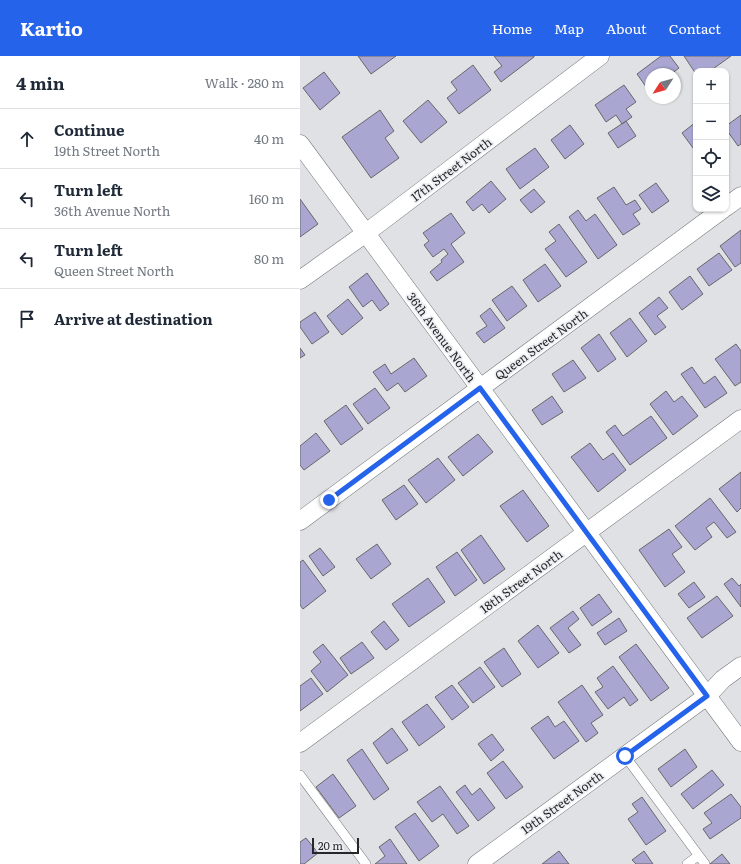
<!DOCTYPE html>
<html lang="en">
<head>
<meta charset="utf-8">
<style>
  :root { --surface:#fff; --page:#f6f6f7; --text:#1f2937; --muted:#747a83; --line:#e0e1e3; --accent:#2563eb }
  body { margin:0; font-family:Literata,serif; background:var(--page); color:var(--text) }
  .controls { position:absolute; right:12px; top:12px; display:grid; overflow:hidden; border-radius:8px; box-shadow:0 1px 3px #0004 }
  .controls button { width:36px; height:36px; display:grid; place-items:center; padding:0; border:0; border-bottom:1px solid var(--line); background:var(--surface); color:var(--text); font:20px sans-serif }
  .compass { position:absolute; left:345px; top:12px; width:36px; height:36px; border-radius:50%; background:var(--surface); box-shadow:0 1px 3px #0004; rotate:234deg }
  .scale { position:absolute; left:12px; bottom:10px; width:47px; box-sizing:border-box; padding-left:4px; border:2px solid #262728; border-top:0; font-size:11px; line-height:14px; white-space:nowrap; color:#262728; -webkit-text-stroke:3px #eceef2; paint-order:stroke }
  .stop { position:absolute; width:12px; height:12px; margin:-9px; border:3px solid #2563eb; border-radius:50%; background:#fff }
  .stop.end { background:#2563eb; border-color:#fff; box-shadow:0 1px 4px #0008 }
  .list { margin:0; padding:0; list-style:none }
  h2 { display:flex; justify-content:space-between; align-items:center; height:52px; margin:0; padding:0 16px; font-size:17px }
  h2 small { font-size:13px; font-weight:400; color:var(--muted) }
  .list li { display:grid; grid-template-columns:26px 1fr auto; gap:12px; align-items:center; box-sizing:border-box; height:60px; padding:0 16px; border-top:1px solid var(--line) }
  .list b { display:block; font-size:15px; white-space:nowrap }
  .list p { margin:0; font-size:13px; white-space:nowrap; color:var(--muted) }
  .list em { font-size:13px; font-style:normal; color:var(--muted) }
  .icon { flex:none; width:22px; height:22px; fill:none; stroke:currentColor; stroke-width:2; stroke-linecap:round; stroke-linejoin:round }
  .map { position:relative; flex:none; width:441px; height:808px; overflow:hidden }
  header { display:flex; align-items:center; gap:24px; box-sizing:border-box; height:56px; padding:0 20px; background:var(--accent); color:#fff }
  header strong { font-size:19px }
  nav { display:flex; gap:22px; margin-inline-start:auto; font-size:14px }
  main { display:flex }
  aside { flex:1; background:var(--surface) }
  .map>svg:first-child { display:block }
  .building { fill:#a9a7d1; stroke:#67676a }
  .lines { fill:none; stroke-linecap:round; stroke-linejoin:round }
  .service-casing { stroke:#75777a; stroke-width:10 }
  .minor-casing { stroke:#75777a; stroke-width:19 }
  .service { stroke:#fff; stroke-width:9 }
  .minor { stroke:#fff; stroke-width:18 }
  .route { stroke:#2563eb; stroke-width:5 }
  .labels { text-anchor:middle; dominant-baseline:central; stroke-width:3.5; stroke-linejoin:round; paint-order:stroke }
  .street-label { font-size:12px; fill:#262728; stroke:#eceef2 }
</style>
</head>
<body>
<header>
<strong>Kartio</strong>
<nav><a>Home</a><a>Map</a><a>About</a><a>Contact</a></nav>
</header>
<main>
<aside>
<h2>4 min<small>Walk · 280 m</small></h2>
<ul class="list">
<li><svg class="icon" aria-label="ahead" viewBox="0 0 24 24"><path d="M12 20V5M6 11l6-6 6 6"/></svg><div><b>Continue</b><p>19th Street North</p></div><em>40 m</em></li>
<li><svg class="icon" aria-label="left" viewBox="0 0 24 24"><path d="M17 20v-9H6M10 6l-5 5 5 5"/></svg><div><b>Turn left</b><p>36th Avenue North</p></div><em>160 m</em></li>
<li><svg class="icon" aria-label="left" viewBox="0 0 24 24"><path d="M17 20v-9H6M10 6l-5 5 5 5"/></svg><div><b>Turn left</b><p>Queen Street North</p></div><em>80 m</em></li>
<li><svg class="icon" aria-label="arrive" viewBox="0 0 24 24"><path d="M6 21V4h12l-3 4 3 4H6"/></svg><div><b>Arrive at destination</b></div></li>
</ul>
</aside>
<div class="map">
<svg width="441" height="808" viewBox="0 0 441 808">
  <rect width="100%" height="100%" fill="#dfe1e5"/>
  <path class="building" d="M58 0H96L71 18Z
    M194 0H234V1L201 26 194 16 202 10Z
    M361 0H370L379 12 371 18H351V33L349 35 337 18Z
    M384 0H431L410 15H396V18Z
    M173 9 191 34 159 58 147 42 157 34 151 26Z
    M24 16 40 37 20 54 3 32Z
    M324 29 336 46 326 53 332 61 322 68 316 59 306 66 295 49Z
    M128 44 147 66 121 87 103 65Z
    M80 54 94 75 85 82 99 102 71 122 42 81Z
    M441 59V88L438 90 426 73V70Z
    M326 65 336 80 318 92 308 77Z
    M396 66V96L382 77Z
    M270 69 284 88 265 103 251 84Z
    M235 92 249 111 220 133 206 113Z
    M191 125 206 143 189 157 182 148 173 155 166 146Z
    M356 127 369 145 352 157 339 139Z
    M314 131 326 149 335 144 341 153 333 158 340 168 323 179 297 142Z
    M234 133 245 146 231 157 220 144Z
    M0 143 18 168 0 181Z
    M278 154 286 165 295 158 317 189 298 203 269 161Z
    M151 157 165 177 151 188 164 206 137 225 130 216 142 206 141 204 148 198 144 193 133 201 124 189 129 185 123 177Z
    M259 168 287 206 266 221 245 193 256 185 249 176Z
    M441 174V207L435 211 420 190Z
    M419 197 432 214 409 230 397 213Z
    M245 208 261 230 238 246 223 224Z
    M67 217 89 248 80 255 72 244 63 251 49 231Z
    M390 220 403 238 382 254 369 236Z
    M212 230 227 250 207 265 192 244Z
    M359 241 368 252 357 260 366 271 355 279 339 257Z
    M48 243 63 262 42 279 27 260Z
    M190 252 205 272 184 287 176 277 187 270 180 260Z
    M15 256 29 276 12 288 0 271V266Z
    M330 262 347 285 327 301 310 277Z
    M299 278 316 303 298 316 281 292Z
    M436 288 441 295V326L435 330 415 303Z
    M0 292 5 299 0 302Z
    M114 302 127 320 105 336 98 327 87 335 73 316 85 308 91 318Z
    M273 304 286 322 264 336 252 318Z
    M392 311 404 328 415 320 427 337 405 352 381 318Z
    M75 332 90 352 68 368 53 348Z
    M366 335 374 346 382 340 398 360 373 379 350 348Z
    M252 340 263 356 242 369 232 354Z
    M46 349 63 373 41 389 24 365Z
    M351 360 367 382 330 409 306 376 315 369 323 380Z
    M16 377 30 395 4 414 0 409V390Z
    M178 378 193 396 163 420 148 401Z
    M290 387 303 404 313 397 326 414 298 436 271 401Z
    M138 402 155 424 126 447 108 424Z
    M441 416V452L437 456 419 433Z
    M104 429 118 448 96 464 82 444Z
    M223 434 249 470 227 486 200 450Z
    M410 442 436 476 427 482 414 466 406 472 412 481 395 494 375 470Z
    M369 473 382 491 372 498 385 516 365 531 339 494Z
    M181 479 205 513 184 528 161 494Z
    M77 488 91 508 71 523 56 503Z
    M20 492 35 511 23 520 9 500Z
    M157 496 177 524 155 540 136 511Z
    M3 504 26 535 3 553 0 549V506Z
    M128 522 145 546 109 571 92 548Z
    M432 522 439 530 441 528V551L424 528Z
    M394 526 405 541 389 552 378 538Z
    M299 538 312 556 292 570 280 552Z
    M417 540 433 560 402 582 387 562Z
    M273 555 279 563 268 572 281 589 269 597 250 572Z
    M319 562 327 575 305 589 297 577Z
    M84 565 99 584 86 594 71 576Z
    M238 569 259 597 238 612 218 585Z
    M62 586 74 602 51 618 40 602Z
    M23 588 48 619 27 636 11 615 21 606 13 596Z
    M336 588 369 632 351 645 319 601Z
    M204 592 221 618 202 631 184 606Z
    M313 610 338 644 330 650 324 641 308 653 295 636 303 631 297 622Z
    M180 611 195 631 173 647 158 627Z
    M11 622 23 638 0 655V630Z
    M152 629 169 651 152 664 135 641Z
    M282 629 303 659 291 667 298 677 286 686 258 646Z
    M127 648 145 671 119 690 102 666Z
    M248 660 255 671 264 665 279 685 254 703 231 672Z
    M92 672 108 694 87 708 73 687Z
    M192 678 204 694 191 705 178 688Z
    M62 693 89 733 74 744 47 704Z
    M385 693 397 711 371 731 358 713Z
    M203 705 223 731 206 743 187 717Z
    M412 714 424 729 393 753 381 738Z
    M33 718 56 750 39 762 16 731Z
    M165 729 172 739 180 732 195 752 178 765 156 736Z
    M140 730 169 770 157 778 143 758 132 766 117 746Z
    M431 738 441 751V762L410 783 403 773 412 767 404 757Z
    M342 741 366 775 346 789 328 763 338 756 332 748Z
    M115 757 139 790 119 805 95 771Z
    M6 782 18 797 4 808H0V786Z
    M90 783 107 808H75L85 800 79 791Z
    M259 795 269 808H242Z
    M344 795 353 808H336L332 804Z
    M422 798 430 808H410Z"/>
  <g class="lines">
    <defs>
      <path id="service" d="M325 700 405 808
        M0 719 66 808
        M387 808 398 800"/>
      <path id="minor" d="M0 88 441 686
        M426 151 441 140
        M0 224 66 177 300 0
        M0 465 423 153
        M0 687 441 363
        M177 808 407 640 423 623 441 610"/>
    </defs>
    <use href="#service" class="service-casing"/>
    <use href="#minor" class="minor-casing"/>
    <use href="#service" class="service"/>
    <use href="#minor" class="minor"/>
  </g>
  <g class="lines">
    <path class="route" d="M29 444 180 332 407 640 325 700"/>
  </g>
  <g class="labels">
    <g class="street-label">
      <text transform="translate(151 113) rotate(-37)">17th Street North</text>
      <text transform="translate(142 281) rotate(54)">36th Avenue North</text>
      <text transform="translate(241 288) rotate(-36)">Queen Street North</text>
      <text transform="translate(221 525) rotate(-36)">18th Street North</text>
      <text transform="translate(262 746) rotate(-36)">19th Street North</text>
    </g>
  </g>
</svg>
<div class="controls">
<button>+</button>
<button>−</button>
<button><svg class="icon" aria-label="locate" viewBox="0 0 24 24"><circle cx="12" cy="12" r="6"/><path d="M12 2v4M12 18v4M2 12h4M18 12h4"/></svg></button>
<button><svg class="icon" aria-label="layers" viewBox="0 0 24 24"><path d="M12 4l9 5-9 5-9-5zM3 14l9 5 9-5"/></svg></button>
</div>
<svg class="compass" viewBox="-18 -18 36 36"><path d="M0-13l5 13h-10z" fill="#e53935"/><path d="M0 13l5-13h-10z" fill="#747a83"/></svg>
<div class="scale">20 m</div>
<div class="stop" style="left:325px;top:700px"></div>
<div class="stop end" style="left:29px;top:444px"></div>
</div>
</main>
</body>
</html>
